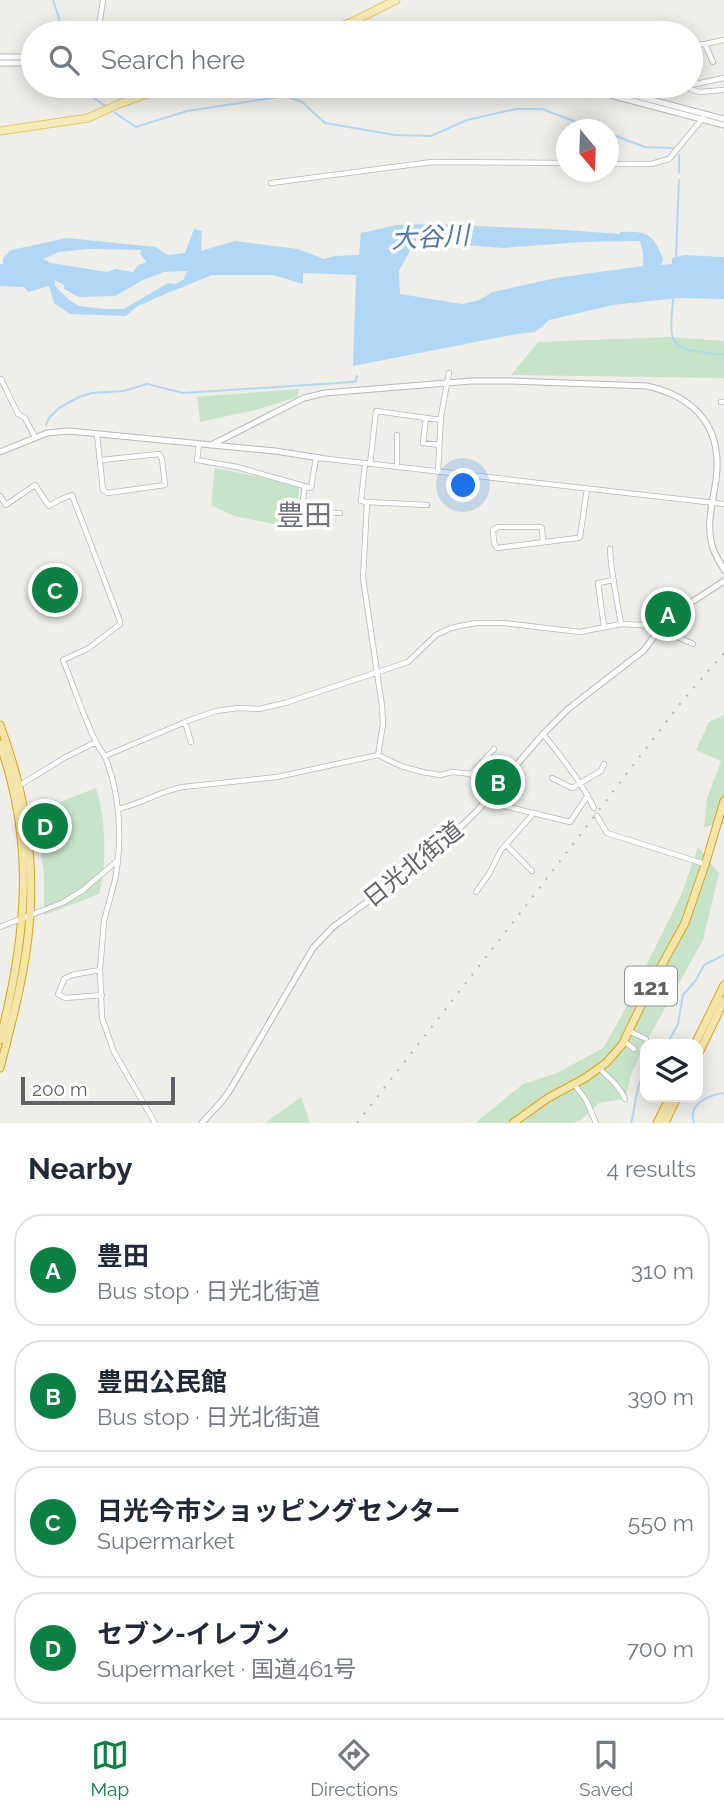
<!DOCTYPE html>
<html lang="en">
<head>
<meta charset="utf-8">
<style>
  :root { --surface:#fff; --page:#f2f2f3; --text:#1f2937; --muted:#747a83; --line:#e0e1e3; --accent:#0b8043 }
  body { margin:0; font-family:Raleway,"Noto Sans JP",sans-serif; background:var(--page); color:var(--text) }
  .controls { position:absolute; right:21px; bottom:21px; display:grid; overflow:hidden; border-radius:14px; box-shadow:0 4px 18px #0003 }
  .controls button { width:63px; height:63px; display:grid; place-items:center; padding:0; border:0; border-bottom:2px solid var(--line); background:var(--surface); color:var(--text); font:35px sans-serif }
  .compass { position:absolute; left:556px; top:119px; width:63px; height:63px; border-radius:50%; background:var(--surface); box-shadow:0 4px 18px #0003; rotate:161deg }
  .scale { position:absolute; left:21px; bottom:18px; width:154px; box-sizing:border-box; padding-left:7px; border:4px solid #5f6266; border-top:0; font-size:19px; line-height:24px; white-space:nowrap; color:#5f6266; -webkit-text-stroke:5px #fff; paint-order:stroke }
  .you { position:absolute; left:464px; top:486px; width:24px; height:24px; margin:-18px; border:5px solid #fff; border-radius:50%; background:#1a73e8; box-shadow:0 0 0 10px #1a73e833 }
  .badge { display:grid; place-items:center; width:46px; height:46px; border-radius:50%; background:var(--accent); color:#fff; font-size:23px; font-weight:700 }
  .pin { position:absolute; translate:-50% -50%; border:4px solid #fff; box-shadow:0 2px 7px #0006 }
  .list { margin:0; padding:0; list-style:none }
  h2 { display:flex; justify-content:space-between; align-items:center; height:91px; margin:0; padding:0 28px; font-size:30px }
  h2 small { font-size:23px; font-weight:400; color:var(--muted) }
  .list li { display:grid; grid-template-columns:46px 1fr auto; gap:21px; align-items:center; box-sizing:border-box; height:112px; margin:0 14px 14px; padding:0 14px; border:2px solid var(--line); border-radius:28px }
  .list b { display:block; font-size:26px; white-space:nowrap }
  .list p { margin:0; font-size:23px; white-space:nowrap; color:var(--muted) }
  .list em { font-size:23px; font-style:normal; color:var(--muted) }
  .icon { flex:none; width:38px; height:38px; fill:none; stroke:currentColor; stroke-width:2; stroke-linecap:round; stroke-linejoin:round }
  .map { position:relative; flex:none; width:724px; height:1123px; overflow:hidden }
  .search { position:absolute; background:var(--surface); box-shadow:0 4px 18px #0003; left:21px; right:21px; top:21px; height:77px; display:flex; align-items:center; gap:18px; box-sizing:border-box; padding:0 24px; border-radius:38px; color:var(--muted); font-size:26px }
  .sheet { height:595px; background:var(--surface) }
  nav { display:flex; justify-content:space-around; align-items:center; box-sizing:border-box; height:98px; border-top:2px solid var(--line); background:var(--surface); font-size:19px; color:var(--muted) }
  nav a { display:grid; justify-items:center; gap:4px }
  nav .on { color:var(--accent) }
  .map>svg:first-child { display:block }
  .green { fill:#c7e4c8 }
  .water { fill:#b1d7f6; fill-rule:evenodd }
  .lines { fill:none; stroke-linecap:round; stroke-linejoin:round }
  .stream { stroke:#b1d7f6; stroke-width:2 }
  .minor-casing { stroke:#b5b7ba; stroke-width:6 }
  .tertiary-casing { stroke:#b5b7ba; stroke-width:7 }
  .primary-casing { stroke:#e2c46e; stroke-width:9 }
  .trunk-casing { stroke:#dda41a; stroke-width:9 }
  .minor { stroke:#fff; stroke-width:4.5 }
  .tertiary { stroke:#fff; stroke-width:5 }
  .primary { stroke:#f6edb6; stroke-width:7 }
  .trunk { stroke:#f4e6aa; stroke-width:7 }
  .rail { stroke:#b5b6b6; stroke-width:2; stroke-dasharray:2 9; stroke-linecap:butt }
  .labels { text-anchor:middle; dominant-baseline:central; stroke-width:7; stroke-linejoin:round; paint-order:stroke }
  .shield { fill:#fff; stroke:#8f9194; stroke-width:2 }
  .shield-label { font-size:23px; font-weight:bold; fill:#5f6266 }
  .street-label { font-size:24px; fill:#5f6266; stroke:#fff }
  .water-label { font-size:26px; font-style:italic; fill:#4f78a6; stroke:#fff }
  .quarter-label { font-size:28px; fill:#707478; stroke:#fff }
</style>
</head>
<body>
<div class="map">
<svg width="724" height="1123" viewBox="0 0 724 1123">
  <rect width="100%" height="100%" fill="#efeee8"/>
  <path class="green" d="M670 337 724 341V378L511 375 538 342Z
    M299 389 298 397 259 409 200 422 197 397Z
    M215 468 300 485 293 528 234 516 211 505Z
    M724 715V824L711 825 704 828 707 798 721 761 696 750 709 722Z
    M96 788C106 818 107 864 99 894L44 915V873L36 814 62 801Z
    M698 847 719 873 703 940 645 1044 631 1075 625 1099 599 1103 581 1120 573 1123H475L523 1084 557 1073 603 1048 622 1015 662 934 681 895Z
    M301 1097 310 1123H265Z"/>
  <path class="water" d="M437 224 566 230 620 234V232C647 231 653 233 663 259L661 265 672 264V258L685 255 724 257V299L678 298 613 305 549 320 535 332 517 334 353 366 356 275 303 273V284L273 275H212L153 299 144 304 139 305 126 316 70 314 54 303 49 286 28 292 24 287 0 286V264H3V258L11 250 67 238 156 247 167 255 185 253 194 229 202 231 201 251 235 241 298 249 324 259 335 256 359 255 361 233 396 225ZM415 241 503 248 582 242 640 241 643 253V266L556 278 493 292 479 300 462 304 400 294 399 271ZM87 249 141 250 140 254 147 262 138 265 133 272 116 269 107 272 51 263 43 259 59 252ZM187 271 184 279 176 284 168 283 124 309H105L79 306 69 300 55 286V280L64 285V289L79 297 115 296 143 280 164 272Z"/>
  <g class="lines">
    <path class="stream" d="M53 0 64 33
      M76 86 107 107
      M115 113 136 127 187 111 285 96 302 102 325 123 395 135 431 136 467 120 516 109H542L598 130
      M608 133 645 147 673 148
      M679 173V155
      M676 257 679 180
      M673 299C672 324 663 349 696 351 706 352 714 356 724 354
      M46 425 49 418 59 408 79 397 92 393 123 391 147 384 183 393 353 382 356 381 357 376
      M667 1044 678 1024 683 995 696 980 704 965 724 955
      M631 1123C636 1107 635 1086 645 1073
      M694 1123C687 1104 709 1095 724 1093"/>
    <defs>
      <path id="minor" d="M98 33 103 0
        M705 44 713 62
        M691 45 705 44 724 40
        M691 85 724 78
        M688 86 690 89 699 92 724 90
        M608 164H651L669 159 703 118
        M271 183 432 162 566 163
        M1 379 18 414 25 418 35 437
        M721 402H724
        M426 418 423 443 439 445
        M97 434 103 490 108 493 165 485 162 459 159 454 101 460
        M199 444 197 460 237 467 311 488 316 458
        M320 458 724 504
        M365 464 361 501 367 502 363 578 382 706 383 724 378 755
        M370 464 376 411 441 420
        M397 467V435
        M438 471 441 416 449 373
        M305 486 302 506 311 512 340 513
        M0 496 6 505 35 485 49 506 59 500 72 495 120 621V624L89 648 63 660C74 687 83 715 95 740 98 747 103 752 106 759 118 790 121 827 118 860L83 890 64 902 0 927
        M367 502 427 505
        M543 542 542 528 540 527H498L493 530 494 543 497 548 578 538 580 537 587 489
        M610 549C611 574 617 599 621 624
        M604 627 598 583 614 580
        M185 722 191 742
        M543 734C562 758 581 781 594 808
        M105 756 190 720 216 711 238 708 259 709 285 703 408 662 436 635 451 628 460 626 476 623H503L580 632 621 624 642 625 660 629 693 644
        M471 774 494 749
        M552 778 572 788 601 771 604 764
        M17 787 64 758 96 742
        M118 809C141 804 160 791 183 787L277 777 378 755 401 766 422 772 440 775 452 772 471 774 496 804 570 822 588 795
        M597 816 607 833 705 864
        M506 845 532 871
        M118 861 115 880 104 921 100 970 102 1018 114 1052 155 1123
        M476 892 489 874 501 850 534 813
        M100 970 72 975 64 979 58 994 65 998 102 995
        M629 1031 646 1039
        M624 1041 634 1049
        M599 1068C609 1078 620 1086 625 1099
        M574 1084 586 1100 596 1123"/>
      <path id="tertiary" d="M0 57H33
        M0 63H33
        M576 86 724 125
        M599 86 724 119
        M211 445 304 398 325 393 471 381H511L647 386C696 397 723 428 716 480 713 501 706 524 712 545 714 554 720 562 724 570
        M0 452 47 433 69 431 275 451 320 458
        M202 1123 222 1101 230 1090 313 948 333 927 425 859 448 839 477 811 543 734 568 709 643 651 660 629 675 613 724 581"/>
      <path id="primary" d="M322 33 352 22 396 0
        M0 131 88 118 119 104 169 86"/>
      <path id="trunk" d="M0 725C23 786 34 849 30 915 27 966 13 1018 0 1068
        M0 744C36 846 26 938 0 1040
        M695 1044 724 985
        M698 1055 724 1001
        M513 1123 548 1098 585 1078 606 1063 622 1045 653 981 685 923 705 865 724 801
        M657 1123 670 1097
        M665 1123 677 1097"/>
    </defs>
    <use href="#minor" class="minor-casing"/>
    <use href="#tertiary" class="tertiary-casing"/>
    <use href="#primary" class="primary-casing"/>
    <use href="#trunk" class="trunk-casing"/>
    <use href="#minor" class="minor"/>
    <use href="#tertiary" class="tertiary"/>
    <use href="#primary" class="primary"/>
    <use href="#trunk" class="trunk"/>
    <path class="rail" d="M357 1123 528 903 683 700 724 653"/>
  </g>
  <g class="labels">
    <rect class="shield" x="625" y="966.5" width="52" height="39" rx="5"/>
    <g class="shield-label">
      <text x="651" y="986">121</text>
    </g>
    <g class="street-label">
      <text transform="translate(413 864) rotate(-39)">日光北街道</text>
    </g>
    <g class="water-label">
      <text transform="translate(430 237) rotate(-3)">大谷川</text>
    </g>
    <g class="quarter-label">
      <text x="304" y="515">豊田</text>
    </g>
  </g>
</svg>
<div class="controls">
<button><svg class="icon" aria-label="layers" viewBox="0 0 24 24"><path d="M12 4l9 5-9 5-9-5zM3 14l9 5 9-5"/></svg></button>
</div>
<svg class="compass" viewBox="-18 -18 36 36"><path d="M0-13l5 13h-10z" fill="#e53935"/><path d="M0 13l5-13h-10z" fill="#747a83"/></svg>
<div class="scale">200 m</div>
<div class="you"></div>
<div class="pin badge" style="left:668px;top:614px">A</div>
<div class="pin badge" style="left:498px;top:782px">B</div>
<div class="pin badge" style="left:55px;top:590px">C</div>
<div class="pin badge" style="left:45px;top:826px">D</div>
<div class="search"><svg class="icon" aria-label="search" viewBox="0 0 24 24"><circle cx="10" cy="10" r="6"/><path d="M15 15l6 6"/></svg>Search here</div>
</div>
<section class="sheet">
<h2>Nearby<small>4 results</small></h2>
<ul class="list">
<li><span class="badge">A</span><div><b>豊田</b><p>Bus stop · 日光北街道</p></div><em>310 m</em></li>
<li><span class="badge">B</span><div><b>豊田公民館</b><p>Bus stop · 日光北街道</p></div><em>390 m</em></li>
<li><span class="badge">C</span><div><b>日光今市ショッピングセンター</b><p>Supermarket</p></div><em>550 m</em></li>
<li><span class="badge">D</span><div><b>セブン-イレブン</b><p>Supermarket · 国道461号</p></div><em>700 m</em></li>
</ul>
</section>
<nav>
<a class="on"><svg class="icon" aria-label="map" viewBox="0 0 24 24"><path d="M3 6l6-2 6 2 6-2v14l-6 2-6-2-6 2zM9 4v14M15 6v14"/></svg>Map</a>
<a><svg class="icon" aria-label="directions" viewBox="0 0 24 24"><path d="M12 3l9 9-9 9-9-9zM9 14v-3h6M13 9l2 2-2 2"/></svg>Directions</a>
<a><svg class="icon" aria-label="saved" viewBox="0 0 24 24"><path d="M7 4h10v16l-5-4-5 4z"/></svg>Saved</a>
</nav>
</body>
</html>
